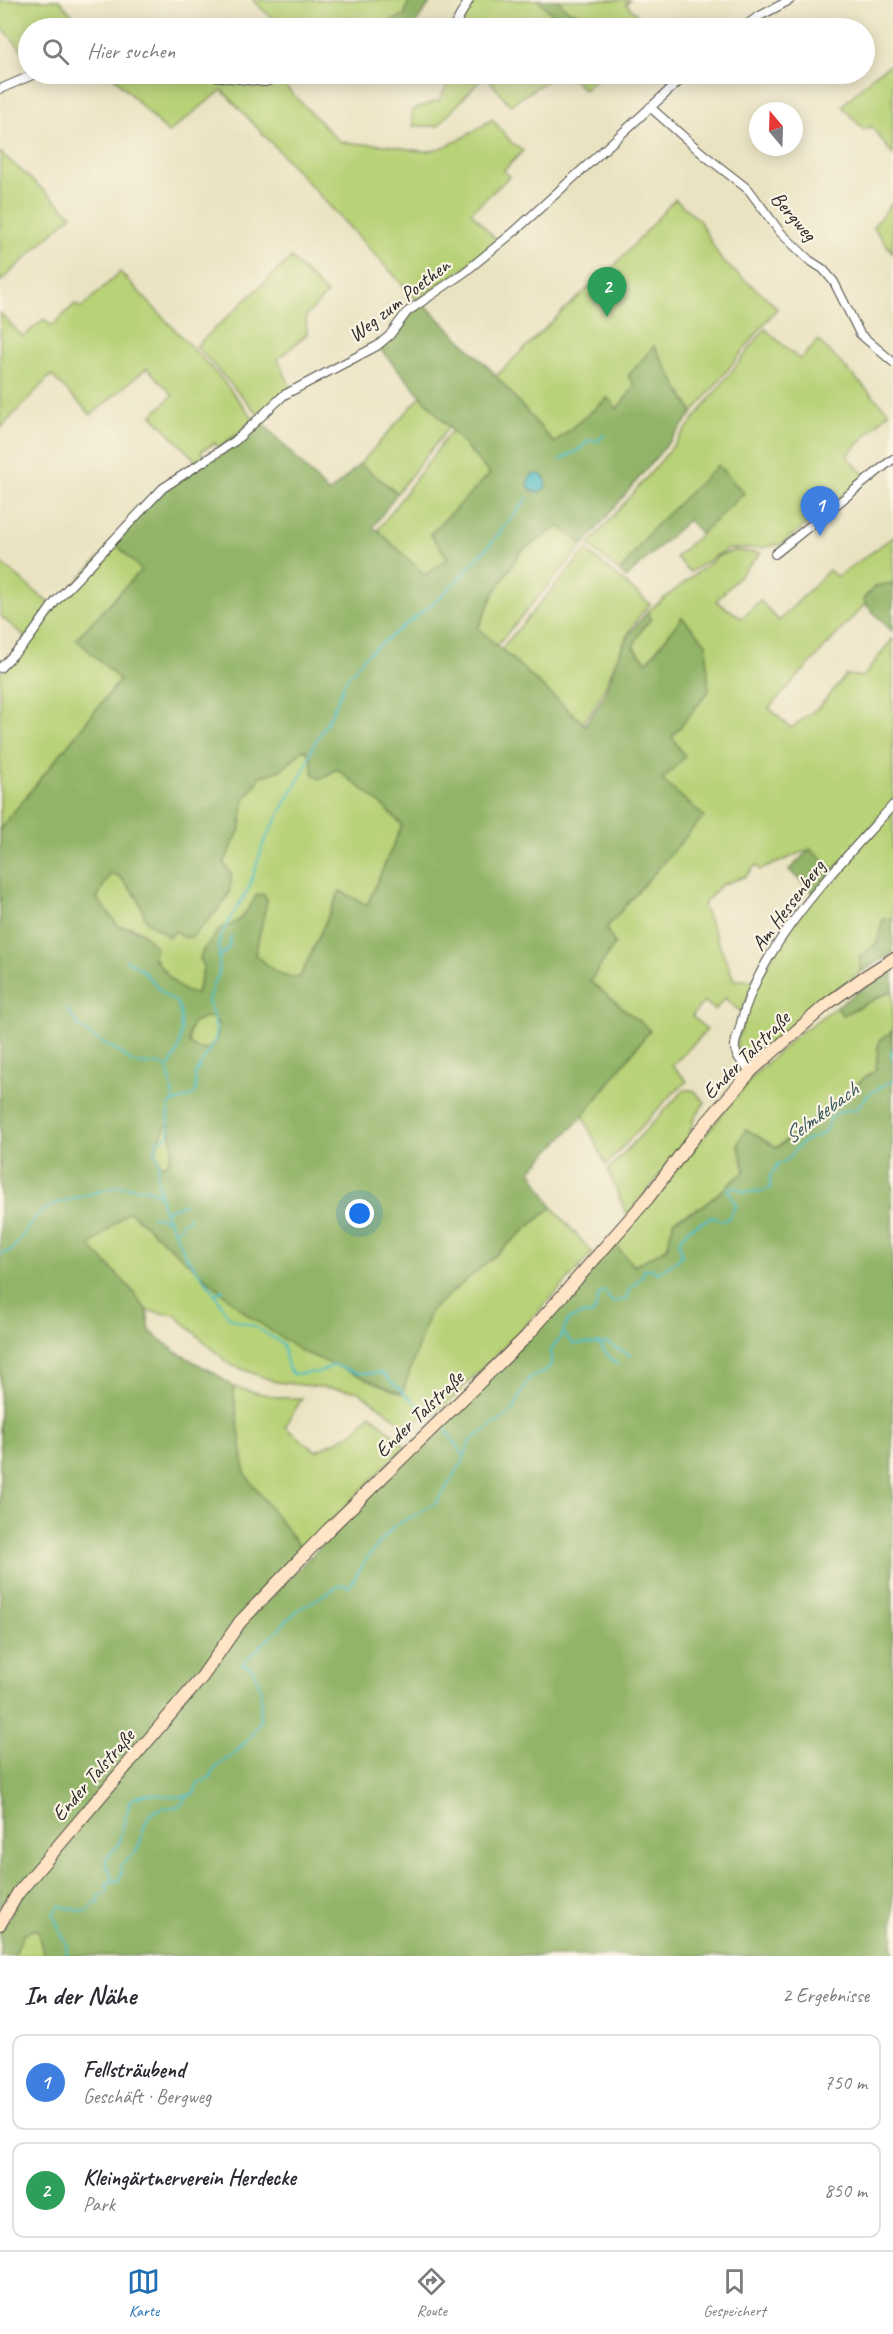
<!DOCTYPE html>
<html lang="de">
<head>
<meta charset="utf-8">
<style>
  :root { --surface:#fff; --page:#f7f7f7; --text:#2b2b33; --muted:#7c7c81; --line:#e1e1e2; --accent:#1f6fb2 }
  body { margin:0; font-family:Caveat,sans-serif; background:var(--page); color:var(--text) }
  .compass { position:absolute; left:749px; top:102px; width:54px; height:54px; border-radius:50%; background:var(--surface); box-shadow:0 3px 15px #0003; rotate:341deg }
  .you { position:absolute; left:360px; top:1214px; width:21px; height:21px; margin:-15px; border:4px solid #fff; border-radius:50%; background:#1a73e8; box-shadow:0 0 0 9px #1a73e833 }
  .badge { display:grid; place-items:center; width:39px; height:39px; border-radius:50%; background:var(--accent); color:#fff; font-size:20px; font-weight:700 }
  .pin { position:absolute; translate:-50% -50px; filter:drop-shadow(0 2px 3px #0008) }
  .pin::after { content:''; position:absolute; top:32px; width:21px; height:18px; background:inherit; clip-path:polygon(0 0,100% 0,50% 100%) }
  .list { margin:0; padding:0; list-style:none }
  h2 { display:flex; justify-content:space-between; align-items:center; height:78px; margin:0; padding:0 24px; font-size:26px }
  h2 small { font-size:20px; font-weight:400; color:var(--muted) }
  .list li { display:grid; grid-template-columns:39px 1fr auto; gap:18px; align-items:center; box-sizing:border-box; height:96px; margin:0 12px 12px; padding:0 12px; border:2px solid var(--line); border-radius:12px }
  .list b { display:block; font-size:22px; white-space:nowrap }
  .list p { margin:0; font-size:20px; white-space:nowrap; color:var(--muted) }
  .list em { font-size:20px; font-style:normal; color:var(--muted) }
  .icon { flex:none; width:33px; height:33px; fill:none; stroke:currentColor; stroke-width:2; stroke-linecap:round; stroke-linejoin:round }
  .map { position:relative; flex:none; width:893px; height:1956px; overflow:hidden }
  .search { position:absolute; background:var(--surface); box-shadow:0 3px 15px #0003; left:18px; right:18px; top:18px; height:66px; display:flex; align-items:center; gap:15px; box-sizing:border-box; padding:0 21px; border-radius:33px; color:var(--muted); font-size:22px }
  .sheet { height:294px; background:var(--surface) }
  nav { display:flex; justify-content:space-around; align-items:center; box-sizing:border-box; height:84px; border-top:2px solid var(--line); background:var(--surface); font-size:16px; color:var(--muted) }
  nav a { display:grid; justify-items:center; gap:3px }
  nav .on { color:var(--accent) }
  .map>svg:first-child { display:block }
  .green { fill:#b8d277; stroke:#727e51; stroke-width:1.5 }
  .forest { fill:#92b468; stroke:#5e704a; stroke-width:1.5; fill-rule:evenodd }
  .water { fill:#51bfc6; stroke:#3e7578; stroke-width:1.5 }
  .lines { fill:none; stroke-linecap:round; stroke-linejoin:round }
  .stream { stroke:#51bfc6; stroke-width:2 }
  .street-casing { stroke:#484742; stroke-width:10 }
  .secondary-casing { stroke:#484742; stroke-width:14 }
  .street { stroke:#fff; stroke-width:8 }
  .secondary { stroke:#ffe4c6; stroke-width:12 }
  .labels { text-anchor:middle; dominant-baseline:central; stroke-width:4.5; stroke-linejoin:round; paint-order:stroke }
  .street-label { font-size:21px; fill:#2b2b2b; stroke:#fcf5e5 }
  .water-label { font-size:22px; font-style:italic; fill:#36575a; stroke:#fcf5e5 }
</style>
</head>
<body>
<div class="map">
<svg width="893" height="1956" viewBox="0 0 893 1956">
  <rect width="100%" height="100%" fill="#fcf5e5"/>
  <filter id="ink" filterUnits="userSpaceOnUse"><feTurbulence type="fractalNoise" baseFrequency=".0167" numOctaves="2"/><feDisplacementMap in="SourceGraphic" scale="12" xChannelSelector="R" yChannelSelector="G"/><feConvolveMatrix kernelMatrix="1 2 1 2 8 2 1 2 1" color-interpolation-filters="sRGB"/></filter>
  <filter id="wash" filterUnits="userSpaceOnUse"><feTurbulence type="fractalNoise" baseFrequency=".008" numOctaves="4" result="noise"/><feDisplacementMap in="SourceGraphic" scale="24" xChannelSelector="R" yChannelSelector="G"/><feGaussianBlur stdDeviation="1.35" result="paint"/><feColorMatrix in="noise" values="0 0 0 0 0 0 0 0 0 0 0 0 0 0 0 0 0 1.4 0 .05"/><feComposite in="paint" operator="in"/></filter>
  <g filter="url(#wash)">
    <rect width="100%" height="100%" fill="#eae3c2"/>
    <path class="green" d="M0 0H59L84 28H28V57L0 25Z
      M253 0H409L404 16 393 20 388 28H282Z
      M472 0H538L563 24 569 11 557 0H630L626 4 648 25 645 28H455Z
      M893 63V155L871 126 864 130 842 106 874 75Z
      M111 74H175L211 79 280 81 339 141C354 145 369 143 385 145 397 146 409 150 421 151 443 153 474 131 492 119L512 143 523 151 503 171 510 176 471 212 498 242 462 270 417 300 222 90 168 133Z
      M432 74H557L510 105 485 75 438 126H413L412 110 439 100 447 86Z
      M568 74H602L584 90Z
      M0 152 72 215 0 282Z
      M675 199 699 220 722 261 768 299 777 308 693 413 654 346 644 360 635 386 617 409 607 398 554 443 496 376 567 307 616 264Z
      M893 202V253L873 227Z
      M291 258 327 294 306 316 307 334 278 359 291 388 258 414 196 346Z
      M120 272 218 375 254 419 219 448 215 443 201 451 204 457 196 461 152 415 173 395 147 368 91 415 51 375 0 429V313L23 337 44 319 52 326 75 304 81 308Z
      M765 329 800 360 818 340 889 412 847 456 867 478 781 544 760 548 727 549 690 572 676 557 744 493 652 529 620 572 588 545 661 461Z
      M421 396 449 427 397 493 360 464Z
      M452 430 490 474 431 534 448 558 425 575 378 530Z
      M559 526 583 545 497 645 478 629 494 593 521 551Z
      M893 537V583L876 586 864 598 865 604 769 708 791 728 820 706 846 675 863 677 893 638V802L834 870 810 849 760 870 756 865 746 876 721 885 703 905 734 980H756L741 1012 725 998 715 1010 704 1001 692 1016 707 1030 672 1066 687 1081 668 1098 606 1165 583 1116 650 1030 590 981 615 944 606 928 703 816 662 780 672 737 709 691 647 662 633 647 642 629 651 619 648 611 720 555 734 551 761 553 716 601 742 618 760 600 779 621 829 570 837 577Z
      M114 542 141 569 120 680 0 829V673L17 657 62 598Z
      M586 550 650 604C623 631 617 663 601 695 596 705 589 714 583 723L501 649Z
      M0 562 50 604 28 639 0 616Z
      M306 749 312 758 313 774 320 779 337 769 381 804 402 825 367 905 340 891 300 977C275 978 273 968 255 955L267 900 257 895C247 910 241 925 222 927L203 950 200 959 204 965 197 994C171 994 150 951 140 931L132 927H119L97 898 110 874 119 876 137 897 147 922 170 937 175 931 208 920 226 900 230 892 231 874 224 863 241 827 244 800 258 782 259 776C273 775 285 769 294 758 299 753 299 751 306 749Z
      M893 807V918L883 919 877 943 860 957V973L822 998 750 1064C747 1062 741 1060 739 1056 734 1048 738 1038 741 1030 762 944 836 872 893 807Z
      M893 990V1031L879 1041 876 1069 776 1148 747 1130 738 1143 745 1171 703 1206 674 1220 667 1248 634 1266 615 1245 754 1075 797 1035 836 1007 843 1015Z
      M206 1017 214 1018 219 1026 217 1040 208 1049H198L189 1043V1033L193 1022Z
      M684 1090H693L705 1102 694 1119 688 1140 627 1216 608 1170Z
      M170 1125 173 1149 167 1163 161 1166C153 1143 157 1146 166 1126Z
      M552 1207 593 1253 520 1331 434 1416 427 1411 410 1428 357 1391 276 1382 229 1364 175 1315 147 1311 130 1288 89 1246 129 1211 249 1316 402 1393 430 1311Z
      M233 1387 281 1398H302L285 1427 316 1451 351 1434 371 1414 405 1446 302 1550 245 1474Z
      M37 1928 44 1956H14L24 1933Z"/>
    <path class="forest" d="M409 0H432L416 23 415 28H388L393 20 404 16Z
      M538 0H557L569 11 578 13V22L563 24Z
      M422 302 494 373 493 376H496L554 443 608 398 617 409 635 386 628 376 654 346 693 413 583 545 559 526 521 551 494 593 478 628 585 725 603 698 621 651 631 632 648 611 651 619 642 629 633 647 647 662 682 617 706 643 709 691 672 737 685 757 662 780 704 816 606 928 615 944 590 981 650 1030 583 1116 531 1170 552 1207 430 1311 402 1394 301 1351 249 1316 129 1211 90 1246 130 1288 147 1311 150 1331 176 1352 216 1374 233 1387 245 1474 302 1550 0 1919V1262L2 1260 0 1258V829L120 680 76 639 141 570 114 542 164 489 259 419 329 493 360 464 397 493 374 526V529L378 530 425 575 448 558 430 534 490 474 379 348 408 314ZM305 749 311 758 313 774 320 779 337 769 381 804 402 825 367 905 340 891 300 977C276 978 273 968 255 955L267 900 263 894 257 895C247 910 241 925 222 927L203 950 200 959 204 966 197 994C176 993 167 971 153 958L156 948C146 933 136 927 119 927L97 898 110 874 119 876 137 897 147 922 164 932 167 937H170L175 931 183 937H192C206 922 235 898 231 875 231 872 226 867 224 863L241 827 244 800 258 781 259 776C273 775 285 769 294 758 299 753 299 751 305 749ZM206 1017 214 1018 219 1026 217 1040 208 1049H198L189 1043V1033L193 1022ZM170 1125 173 1149 168 1163 161 1165C153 1143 157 1146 166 1126Z
      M718 465 744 493 701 534 688 520 626 578 620 572 652 529Z
      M893 583V632L865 604 864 598 876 586Z
      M810 849 834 870 814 894 789 870Z
      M893 918V953L860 973V957L877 943 883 919Z
      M893 968V990L843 1015 836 1007Z
      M892 1031 893 1956H44L37 1929 24 1933 14 1956H0V1933L21 1896 238 1631 615 1245 634 1266 667 1248 674 1220 703 1206 745 1171 738 1143 746 1129 777 1148 876 1069 879 1041Z"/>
    <path class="water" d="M528 483a9 9 0 1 1 18 0a9 9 0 1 1-18 0Z"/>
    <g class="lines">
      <path class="stream" d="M560 460 580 449 589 440 598 441 604 435
        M220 956 228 949 231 937
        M126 960C142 966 149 979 161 991 165 996 171 998 176 1002 184 1011 181 1042 177 1053 174 1060 170 1061 168 1069
        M67 1009C84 1042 109 1039 132 1063L163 1065 168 1070 174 1102
        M893 1049 891 1055 893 1060
        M165 1211 184 1204
        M152 1217H159L167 1220
        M175 1233 182 1223 191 1216
        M0 1254 11 1251 38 1214 54 1204 118 1186 147 1189 159 1194
        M215 1294 223 1290
        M564 1334 573 1344 607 1343 631 1356
        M597 1343 617 1365
        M426 1413 382 1373H357L334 1365 319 1372 293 1374 288 1368 283 1344 254 1326 232 1319 227 1315 213 1290 187 1258 162 1206 157 1177 159 1161 155 1150 157 1141 165 1138 169 1134 168 1111 170 1104 192 1096 196 1091 195 1074 216 1038 215 1021 208 1001 213 984 219 974V940L228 922 249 888 264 842 306 766 313 746 330 717 346 680 365 656 440 598 487 548 528 498
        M444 1427 463 1454
        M114 1881H118L122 1872 121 1867C125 1859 132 1856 137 1850 144 1837 141 1820 155 1811 169 1803 178 1814 188 1796
        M66 1956 67 1947 53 1914 59 1906 86 1912 93 1904 99 1903V1896L108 1891 106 1883 113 1881 106 1863V1859L118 1845 130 1801C149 1785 174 1804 194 1793L198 1784 210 1777 216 1767 234 1754 251 1736 260 1721 261 1690 253 1669 242 1664 298 1610 342 1584 349 1587 367 1558 393 1527 436 1503 462 1463 470 1441 513 1411 529 1378 546 1371 551 1364V1351L554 1345 561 1337 568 1320 582 1314 592 1315C599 1308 595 1299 601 1292H605L612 1302 626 1299 629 1290 643 1275 644 1269H652L658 1273 678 1260 682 1254 679 1242 688 1229 712 1217 722 1221 729 1218 736 1205 728 1190 731 1187H737L743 1192 765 1191 770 1188V1176L778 1164C794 1160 791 1150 802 1143 808 1138 817 1138 824 1132 828 1128 827 1124 830 1120 835 1111 846 1110 856 1109L869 1094 893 1080"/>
    </g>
  </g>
  <g filter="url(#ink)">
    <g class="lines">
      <defs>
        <path id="street" d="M453 28 469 0
          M742 28 756 18 790 0
          M194 74 265 82 290 74
          M0 89 35 74
          M650 107 703 154 749 190 780 232 809 260 823 269 834 282 860 334 893 362
          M775 554 893 459
          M0 668 28 640 55 602 163 488 235 441 284 395 377 346 389 336 407 312 465 272 515 231 687 74
          M751 1071C745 1065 737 1059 735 1049 734 1043 738 1034 740 1027 758 945 838 867 893 805"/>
        <path id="secondary" d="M0 1924 18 1893 202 1677 240 1622 328 1530 526 1337 648 1198 691 1141 751 1071 827 1004 863 978 893 959"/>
      </defs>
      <use href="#street" class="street-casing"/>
      <use href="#secondary" class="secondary-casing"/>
      <use href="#street" class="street"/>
      <use href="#secondary" class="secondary"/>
    </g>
  </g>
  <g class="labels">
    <g class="street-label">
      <text transform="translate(794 216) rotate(49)">Bergweg</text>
      <text transform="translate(399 300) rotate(-38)">Weg zum Poethen</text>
      <text transform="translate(788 905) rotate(-53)">Am Hessenberg</text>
      <text transform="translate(746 1055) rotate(-45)">Ender Talstraße</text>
      <text transform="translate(419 1414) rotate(-44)">Ender Talstraße</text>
      <text transform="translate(93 1775) rotate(-49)">Ender Talstraße</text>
    </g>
    <g class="water-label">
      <text transform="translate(821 1113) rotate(-37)">Selmkebach</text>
    </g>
  </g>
</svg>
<svg class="compass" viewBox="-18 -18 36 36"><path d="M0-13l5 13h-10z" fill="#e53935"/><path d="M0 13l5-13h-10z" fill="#7c7c81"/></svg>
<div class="you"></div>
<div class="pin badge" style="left:820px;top:536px;background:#3f7fe0">1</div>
<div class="pin badge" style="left:607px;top:317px;background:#2e9e5b">2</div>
<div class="search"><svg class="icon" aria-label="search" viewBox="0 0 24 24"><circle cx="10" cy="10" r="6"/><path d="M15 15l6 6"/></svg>Hier suchen</div>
</div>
<section class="sheet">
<h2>In der Nähe<small>2 Ergebnisse</small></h2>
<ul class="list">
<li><span class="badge" style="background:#3f7fe0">1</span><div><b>Fellsträubend</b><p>Geschäft · Bergweg</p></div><em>750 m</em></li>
<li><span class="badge" style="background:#2e9e5b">2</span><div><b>Kleingärtnerverein Herdecke</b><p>Park</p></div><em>850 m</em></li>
</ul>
</section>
<nav>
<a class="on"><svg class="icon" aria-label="map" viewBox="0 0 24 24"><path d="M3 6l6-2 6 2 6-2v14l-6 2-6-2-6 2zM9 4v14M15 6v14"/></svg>Karte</a>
<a><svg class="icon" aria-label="directions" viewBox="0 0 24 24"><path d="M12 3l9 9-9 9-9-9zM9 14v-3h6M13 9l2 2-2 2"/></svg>Route</a>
<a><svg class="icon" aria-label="saved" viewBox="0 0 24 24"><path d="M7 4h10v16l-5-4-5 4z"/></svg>Gespeichert</a>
</nav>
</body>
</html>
